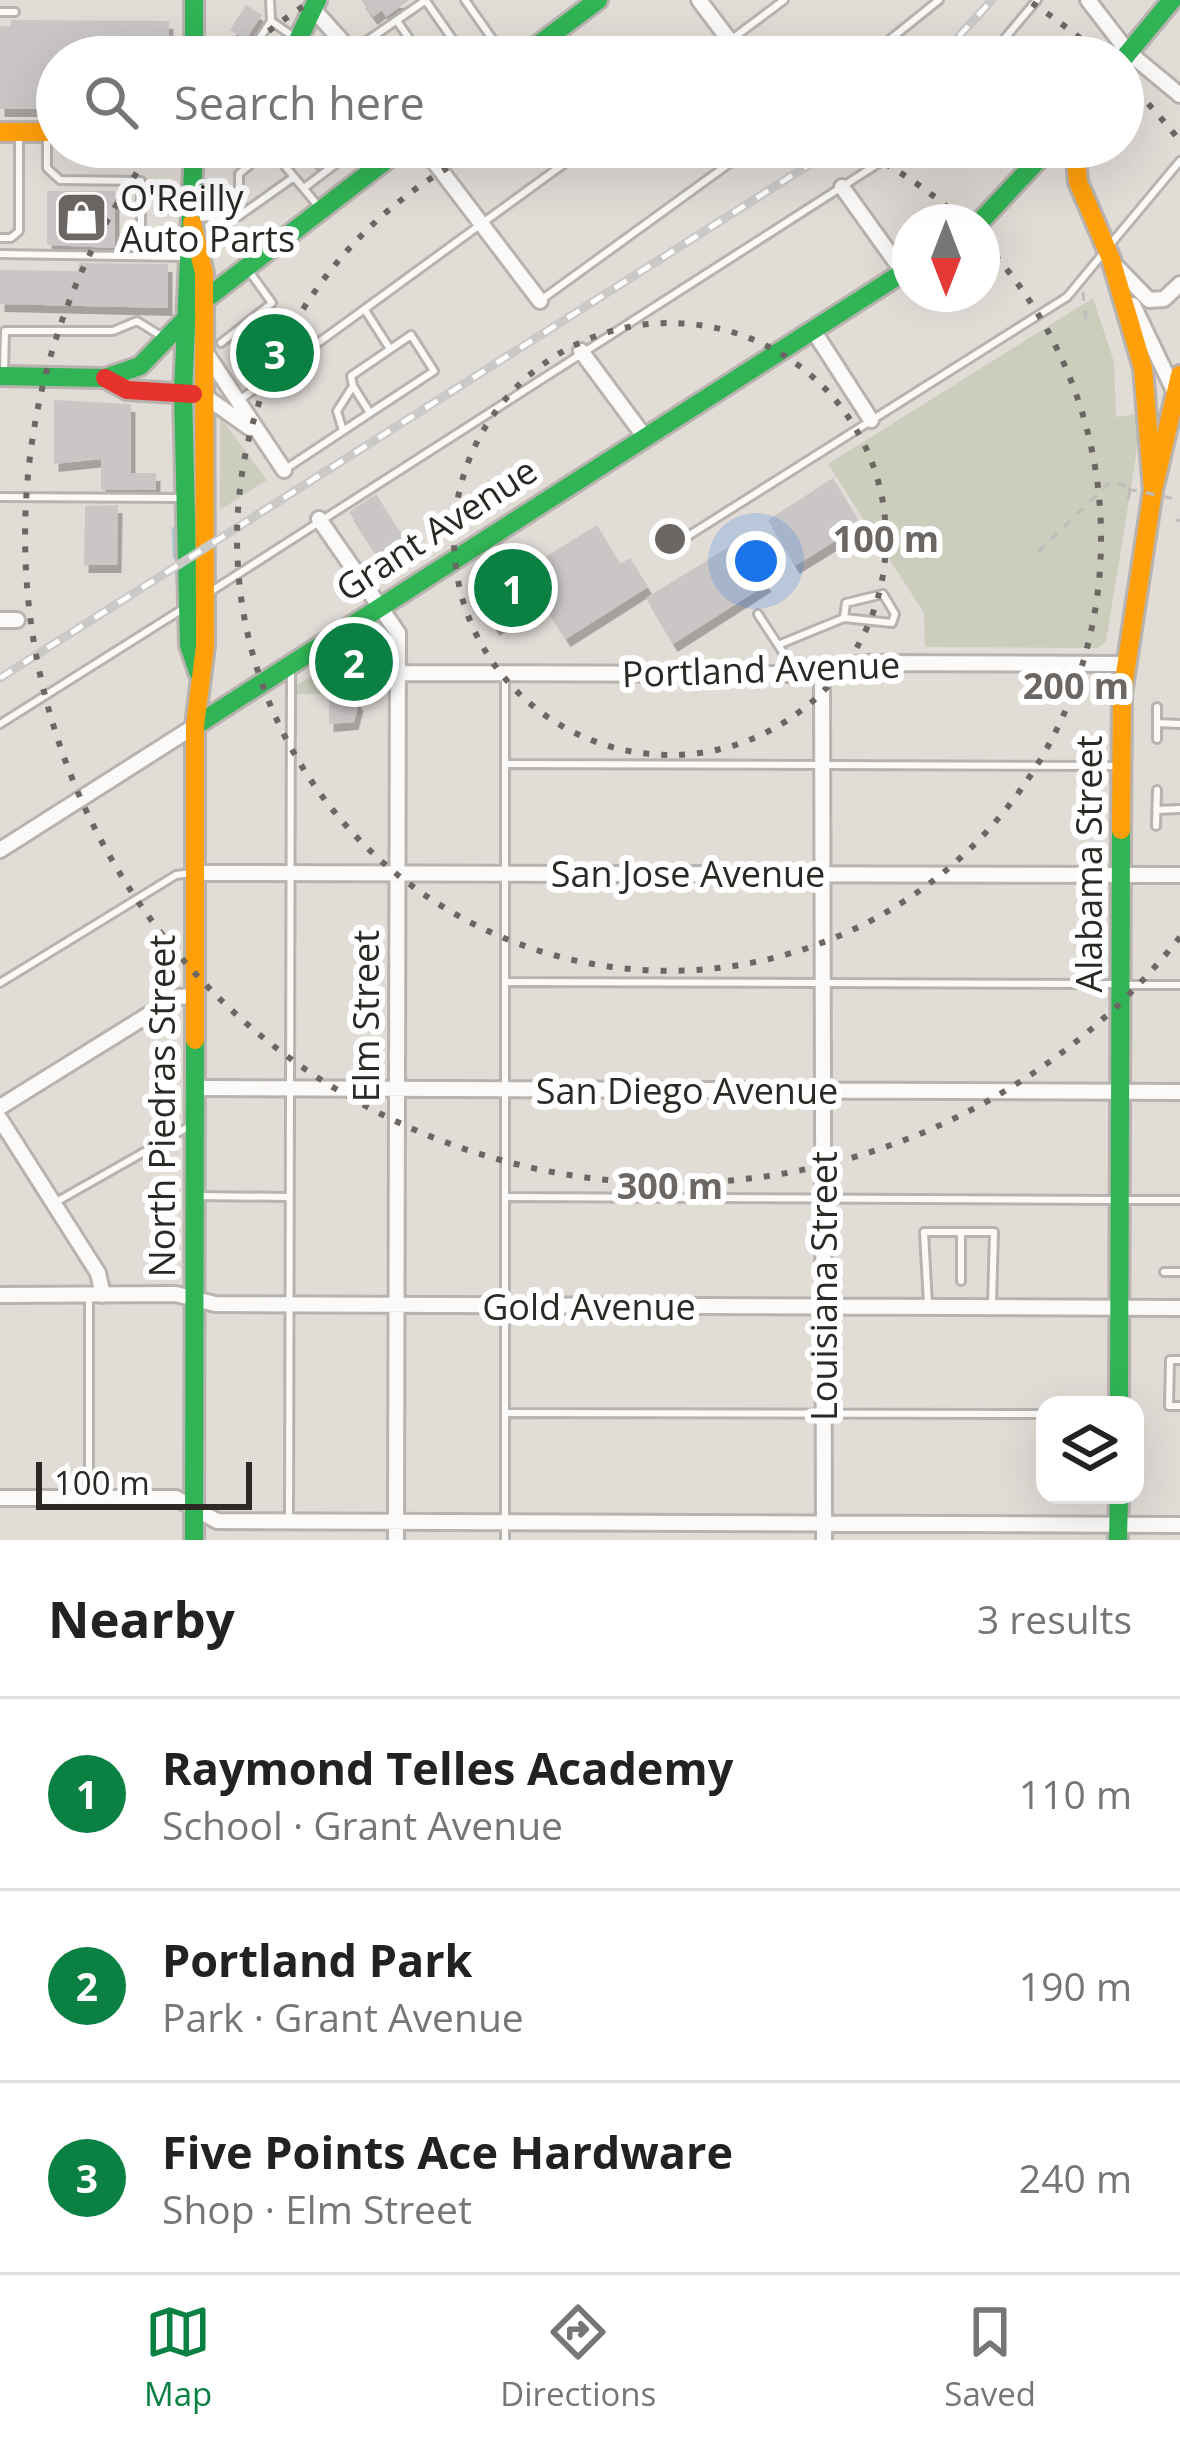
<!DOCTYPE html>
<html lang="en">
<head>
<meta charset="utf-8">
<style>
  :root { --surface:#fff; --page:#f2f2f2; --text:#222; --muted:#767676; --line:#e0e0e0; --accent:#0b8043 }
  body { margin:0; font-family:"Open Sans",sans-serif; background:var(--page); color:var(--text) }
  .controls { position:absolute; right:36px; bottom:36px; display:grid; overflow:hidden; border-radius:24px; box-shadow:0 12px 48px #0002 }
  .controls button { width:108px; height:108px; display:grid; place-items:center; padding:0; border:0; border-bottom:3px solid var(--line); background:var(--surface); color:var(--text); font:60px sans-serif }
  .compass { position:absolute; left:892px; top:204px; width:108px; height:108px; border-radius:50%; background:var(--surface); box-shadow:0 12px 48px #0002; rotate:180deg }
  .scale { position:absolute; left:36px; bottom:30px; width:216px; box-sizing:border-box; padding-left:12px; border:6px solid #2c2824; border-top:0; font-size:33px; line-height:42px; white-space:nowrap; color:#2c2824; -webkit-text-stroke:9px #fff; paint-order:stroke }
  .you { position:absolute; left:756px; top:561px; width:42px; height:42px; margin:-30px; border:9px solid #fff; border-radius:50%; background:#1a73e8; box-shadow:0 0 0 18px #1a73e833 }
  .badge { display:grid; place-items:center; width:78px; height:78px; border-radius:50%; background:var(--accent); color:#fff; font-size:39px; font-weight:700 }
  .pin { position:absolute; translate:-50% -50%; border:6px solid #fff; box-shadow:0 3px 12px #0006 }
  .list { margin:0; padding:0; list-style:none }
  h2 { display:flex; justify-content:space-between; align-items:center; height:156px; margin:0; padding:0 48px; font-size:51px }
  h2 small { font-size:39px; font-weight:400; color:var(--muted) }
  .list li { display:grid; grid-template-columns:78px 1fr auto; gap:36px; align-items:center; box-sizing:border-box; height:192px; padding:0 48px; border-top:3px solid var(--line) }
  .list b { display:block; font-size:45px; white-space:nowrap }
  .list p { margin:0; font-size:39px; white-space:nowrap; color:var(--muted) }
  .list em { font-size:39px; font-style:normal; color:var(--muted) }
  .icon { flex:none; width:66px; height:66px; fill:none; stroke:currentColor; stroke-width:2; stroke-linecap:round; stroke-linejoin:round }
  .map { position:relative; flex:none; width:1180px; height:1540px; overflow:hidden }
  .search { position:absolute; background:var(--surface); box-shadow:0 12px 48px #0002; left:36px; right:36px; top:36px; height:132px; display:flex; align-items:center; gap:30px; box-sizing:border-box; padding:0 42px; border-radius:66px; color:var(--muted); font-size:45px }
  .sheet { height:732px; background:var(--surface) }
  nav { display:flex; justify-content:space-around; align-items:center; box-sizing:border-box; height:168px; border-top:3px solid var(--line); background:var(--surface); font-size:33px; color:var(--muted) }
  nav a { display:grid; justify-items:center; gap:6px }
  nav .on { color:var(--accent) }
  .map>svg:first-child { display:block }
  .green { fill:#cbcdbd }
  .lines { fill:none; stroke-linecap:round; stroke-linejoin:round }
  .stream { stroke:#aec8cf; stroke-width:4.5 }
  .building { fill:#cac6c5; filter:url(#shadow) }
  .lane-casing { stroke:#b8b3af; stroke-width:12 }
  .street-casing { stroke:#b8b3af; stroke-width:20 }
  .fast-casing { stroke:#b8b3af; stroke-width:24 }
  .slow-casing { stroke:#b8b3af; stroke-width:24 }
  .jam-casing { stroke:#b8b3af; stroke-width:24 }
  .path { stroke:#bfbdbb; stroke-width:3; stroke-dasharray:9 9; stroke-linecap:butt }
  .lane { stroke:#fbfaf9; stroke-width:6 }
  .street { stroke:#fbfaf9; stroke-width:14 }
  .fast { stroke:#30b455; stroke-width:18 }
  .slow { stroke:#ff9f0a; stroke-width:18 }
  .jam { stroke:#e5322d; stroke-width:18 }
  .rail-casing { stroke:#cac9c8; stroke-width:9 }
  .rail { stroke:#fff; stroke-width:4.5; stroke-dasharray:14; stroke-linecap:butt }
  .path-bridge { stroke:#bfbdbb; stroke-width:3; stroke-dasharray:9 9; stroke-linecap:butt }
  .ring { fill:none; stroke:#6c6763; stroke-width:6; stroke-dasharray:6 12 }
  .labels { text-anchor:middle; dominant-baseline:central; stroke-width:12; stroke-linejoin:round; paint-order:stroke }
  .poi-label { font-size:36px; fill:#2c2824; stroke:#fff; text-anchor:start }
  .street-label { font-size:36px; fill:#2c2824; stroke:#fff }
  .centre { fill:#6c6763; stroke:#fff; stroke-width:6 }
  .ring-label { font-size:36px; text-anchor:middle; font-weight:bold; fill:#6c6763; stroke:#fff; stroke-width:12; stroke-linejoin:round; paint-order:stroke }
</style>
</head>
<body>
<div class="map">
<svg width="1180" height="1540" viewBox="0 0 1180 1540">
  <defs>
    <filter id="shadow"><feDropShadow dx="4.5" dy="8" stdDeviation="0" flood-color="#0004"/></filter>
  </defs>
  <rect width="100%" height="100%" fill="#e2dcd7"/>
  <path class="green" d="M1093 298 1114 362 1116 417 1137 414V450L1106 642 1098 648 925 647 924 613 828 464Z
    M220 417 267 480 220 510Z
    M374 638 373 693 295 694V686Z"/>
  <g class="lines">
    <path class="stream" d="M174 529 175 557
      M177 573 179 587"/>
  </g>
  <path class="building" d="M361 0H409L386 17 382 10 373 17Z
    M246 5 262 15 246 39 230 30Z
    M11 20 169 21V57H57V109H0V26H11Z
    M300 147H346L317 169Z
    M47 191H115V248L47 245Z
    M79 263 168 264V308L0 304V270L78 271Z
    M297 314 314 336 248 385 231 363 255 339Z
    M54 400 131 404V473H156V490H101V459L54 464Z
    M833 478 861 525 795 566 768 520Z
    M376 494 409 546 382 563 349 512Z
    M118 505 117 565H84L85 506Z
    M597 525 620 564 630 558 648 587 566 639 541 599 495 628 478 599Z
    M740 540 767 584 673 644 646 598Z
    M329 695 354 697 359 703 354 722 329 724Z"/>
  <g class="lines">
    <defs>
      <path id="lane" d="M270 0 271 21 291 35
        M465 0 505 57
        M426 1 465 57
        M0 12H15
        M397 21 422 57
        M355 49 426 0
        M247 57 271 21
        M708 57 784 0
        M868 57 939 0
        M989 57 1037 0
        M47 136V168L60 180 141 181V241
        M270 147 239 174V216L294 177
        M270 148 319 207
        M304 188 358 147
        M142 193 189 194
        M195 218 239 216
        M0 238H11L19 231V136
        M1109 246 1180 161
        M0 254 184 257
        M541 300 752 147
        M365 310 390 349
        M221 343 272 303 249 271
        M4 372 5 331H113L137 321 161 336
        M353 386 351 376 411 335 434 371 370 413
        M241 399 587 147
        M287 468 370 413 353 386 337 411 343 431
        M0 497 182 498
        M669 548 1067 297 1101 256
        M210 592 904 147
        M758 614 784 654 787 671
        M778 645 844 618 892 623 895 614 883 594 846 603 844 618
        M1157 723 1180 724
        M0 724 181 610
        M1157 739V707
        M507 764 1118 766
        M1156 810 1180 809
        M1156 826 1157 790
        M506 982 1114 984
        M0 983 176 875 192 873
        M1127 985H1180
        M197 1196 289 1197
        M506 1197 1114 1200
        M1127 1200H1180
        M56 1202 190 1126
        M1164 1272H1180
        M961 1281V1232
        M89 1297V1494
        M928 1304 924 1232H994L992 1304
        M1180 1360H1170L1169 1406H1180
        M505 1413 1045 1414
        M289 1522 291 672
        M505 1540V677"/>
      <path id="street" d="M699 0 742 57
        M1088 0 1128 52 1180 95
        M314 10 356 57
        M423 147 540 301
        M842 187 903 272
        M1118 268 1149 300 1164 299 1180 284
        M1133 305 1178 399
        M813 330 871 420
        M204 350 284 470
        M581 351 644 436
        M203 395 250 428
        M319 519 398 633 396 1540
        M0 620H17
        M822 671 824 1540
        M398 673 796 674 862 663 1124 664
        M0 850 195 726
        M195 873 1180 875
        M195 1088 1180 1092
        M0 1107 177 997 196 996
        M0 1119 98 1273 103 1295
        M0 1295 176 1294 215 1304 1180 1308
        M0 1498H176L217 1521 1180 1525"/>
      <path id="fast" d="M194 0V57
        M290 57 317 0
        M522 57 598 0
        M1123 59 1172 0
        M194 147 183 393 189 645 198 672
        M980 222 1050 147
        M0 376 105 378 140 366 203 301 403 147
        M195 726 910 268
        M1119 1405 1121 830
        M194 1540 195 1040
        M1118 1540 1119 1495"/>
      <path id="slow" d="M0 132H57
        M1075 147 1078 182 1111 259 1143 368 1153 490 1122 694 1121 830
        M192 223 204 273 205 646 195 726V1040
        M1154 486 1180 375"/>
      <path id="jam" d="M105 378 127 390 193 394"/>
    </defs>
    <use href="#lane" class="lane-casing"/>
    <use href="#street" class="street-casing"/>
    <use href="#fast" class="fast-casing"/>
    <use href="#slow" class="slow-casing"/>
    <use href="#jam" class="jam-casing"/>
    <path class="path" d="M1083 292 1086 321
      M1176 521 1180 520
      M1038 552 1110 482 1131 487 1128 499V489"/>
    <use href="#lane" class="lane"/>
    <use href="#street" class="street"/>
    <use href="#fast" class="fast"/>
    <use href="#slow" class="slow"/>
    <use href="#jam" class="jam"/>
    <defs>
      <path id="rail" d="M940 57 992 0
        M0 678 837 147"/>
    </defs>
    <use href="#rail" class="rail-casing"/>
    <use href="#rail" class="rail"/>
    <path class="path-bridge" d="M1128 489 1180 500"/>
  </g>
  <g class="ring">
    <circle cx="670" cy="539" r="216"/>
    <path d="M853 147A432 432 0 0 1 962 220M983 242A432 432 0 1 1 487 147"/>
    <path d="M1180 937A647 647 0 0 1 153 150M241 54A647 647 0 0 1 308 3M1032 3A647 647 0 0 1 1099 54M1123 78A647 647 0 0 1 1180 141"/>
  </g>
  <defs>
    <symbol id="shop-square" viewBox="-11 -11 22 22"><rect x="-9" y="-9" width="18" height="18" rx="4" fill="#6c6763" stroke="#fff"/><path d="M-5-2.5h2.3a2.7 3.5 0 0 1 5.4 0H5L5.5 6h-11ZM-1.5-2.5h3a1.5 2.3 0 0 0-3 0Z" fill="#fff"/></symbol>
  </defs>
  <g fill-rule="evenodd">
    <use href="#shop-square" x="52" y="188" width="59" height="59"/>
  </g>
  <g class="labels">
    <g class="poi-label">
      <text x="120" y="197">O'Reilly<tspan x="120" dy="41">Auto Parts</tspan></text>
    </g>
    <g class="street-label">
      <text transform="translate(436 529) rotate(-33)">Grant Avenue</text>
      <text transform="translate(761 669) rotate(-2)">Portland Avenue</text>
      <text transform="translate(1088 864) rotate(-90)">Alabama Street</text>
      <text x="688" y="873">San Jose Avenue</text>
      <text transform="translate(365 1016) rotate(-90)">Elm Street</text>
      <text x="687" y="1090">San Diego Avenue</text>
      <text transform="translate(161 1106) rotate(-90)">North Piedras Street</text>
      <text transform="translate(823 1286) rotate(-90)">Louisiana Street</text>
      <text x="589" y="1306">Gold Avenue</text>
    </g>
  </g>
  <circle cx="670" cy="539" r="18" class="centre"/>
  <g class="ring-label">
    <text x="886" y="552">100 m</text>
    <text x="1076" y="699">200 m</text>
    <text x="670" y="1199">300 m</text>
  </g>
</svg>
<div class="controls">
<button><svg class="icon" aria-label="layers" viewBox="0 0 24 24"><path d="M12 4l9 5-9 5-9-5zM3 14l9 5 9-5"/></svg></button>
</div>
<svg class="compass" viewBox="-18 -18 36 36"><path d="M0-13l5 13h-10z" fill="#e53935"/><path d="M0 13l5-13h-10z" fill="#767676"/></svg>
<div class="scale">100 m</div>
<div class="you"></div>
<div class="pin badge" style="left:513px;top:588px">1</div>
<div class="pin badge" style="left:354px;top:662px">2</div>
<div class="pin badge" style="left:275px;top:353px">3</div>
<div class="search"><svg class="icon" aria-label="search" viewBox="0 0 24 24"><circle cx="10" cy="10" r="6"/><path d="M15 15l6 6"/></svg>Search here</div>
</div>
<section class="sheet">
<h2>Nearby<small>3 results</small></h2>
<ul class="list">
<li><span class="badge">1</span><div><b>Raymond Telles Academy</b><p>School · Grant Avenue</p></div><em>110 m</em></li>
<li><span class="badge">2</span><div><b>Portland Park</b><p>Park · Grant Avenue</p></div><em>190 m</em></li>
<li><span class="badge">3</span><div><b>Five Points Ace Hardware</b><p>Shop · Elm Street</p></div><em>240 m</em></li>
</ul>
</section>
<nav>
<a class="on"><svg class="icon" aria-label="map" viewBox="0 0 24 24"><path d="M3 6l6-2 6 2 6-2v14l-6 2-6-2-6 2zM9 4v14M15 6v14"/></svg>Map</a>
<a><svg class="icon" aria-label="directions" viewBox="0 0 24 24"><path d="M12 3l9 9-9 9-9-9zM9 14v-3h6M13 9l2 2-2 2"/></svg>Directions</a>
<a><svg class="icon" aria-label="saved" viewBox="0 0 24 24"><path d="M7 4h10v16l-5-4-5 4z"/></svg>Saved</a>
</nav>
</body>
</html>
